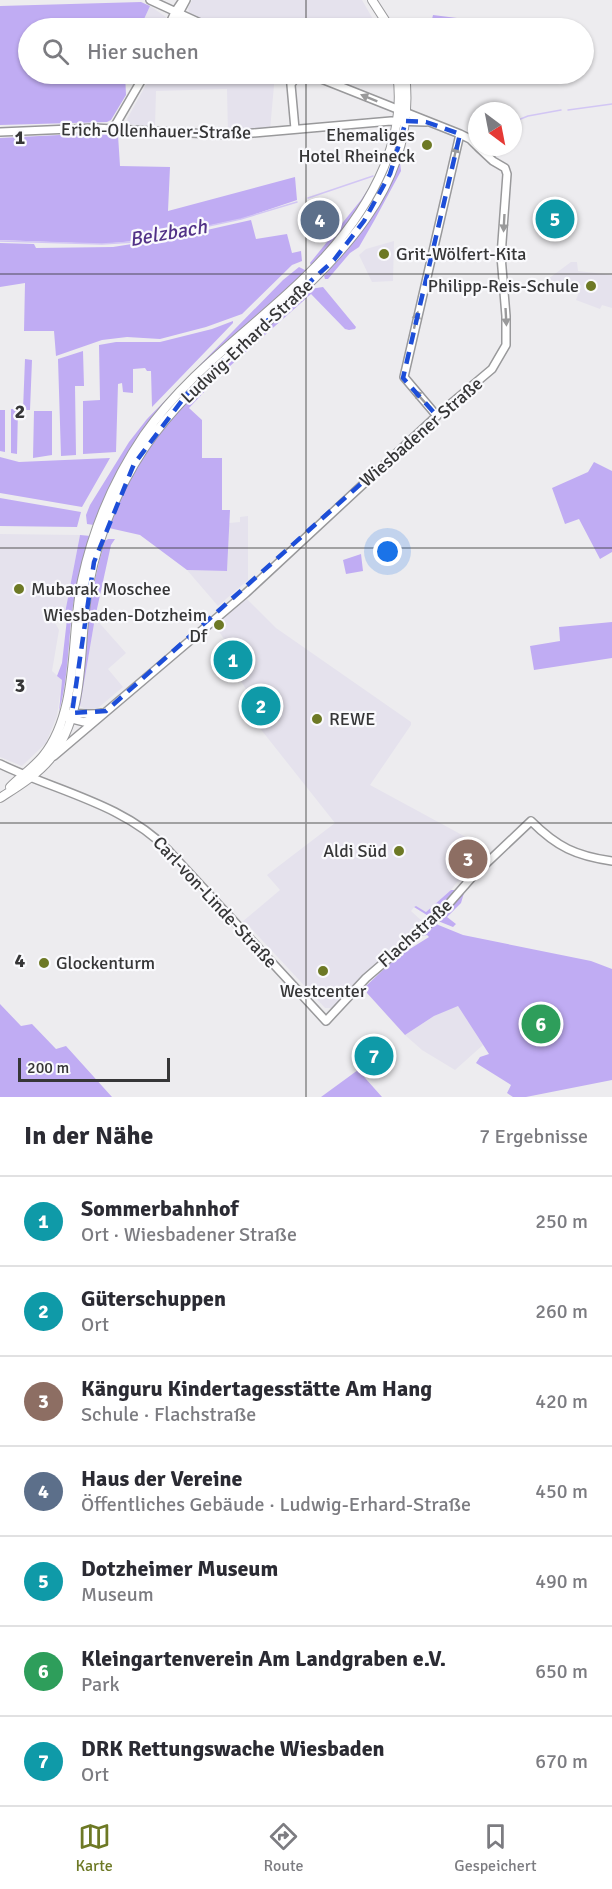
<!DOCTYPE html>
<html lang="de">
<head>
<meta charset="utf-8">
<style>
  :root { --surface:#fff; --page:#f2f2f3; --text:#2b2b33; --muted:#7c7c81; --line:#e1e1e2; --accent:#6d7925 }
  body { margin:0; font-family:Signika,sans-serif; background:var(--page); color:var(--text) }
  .compass { position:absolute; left:468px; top:102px; width:54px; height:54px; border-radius:50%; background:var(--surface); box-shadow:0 2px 4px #0004; rotate:148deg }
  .scale { position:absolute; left:18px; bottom:15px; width:152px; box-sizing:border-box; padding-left:6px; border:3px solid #363637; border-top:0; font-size:16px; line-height:21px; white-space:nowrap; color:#363637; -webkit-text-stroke:4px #fafafd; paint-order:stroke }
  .you { position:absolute; left:388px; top:552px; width:21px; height:21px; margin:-15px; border:4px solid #fff; border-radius:50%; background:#1a73e8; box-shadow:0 0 0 9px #1a73e833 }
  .badge { display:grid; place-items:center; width:39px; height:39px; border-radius:50%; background:var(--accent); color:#fff; font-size:20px; font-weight:700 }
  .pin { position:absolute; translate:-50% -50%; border:3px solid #fff; box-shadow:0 2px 6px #0006 }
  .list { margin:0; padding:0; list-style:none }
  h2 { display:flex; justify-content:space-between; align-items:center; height:78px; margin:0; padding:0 24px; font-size:26px }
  h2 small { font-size:20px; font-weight:400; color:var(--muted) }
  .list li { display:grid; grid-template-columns:39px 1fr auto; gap:18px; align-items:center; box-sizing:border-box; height:90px; padding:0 24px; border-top:2px solid var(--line) }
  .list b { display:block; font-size:22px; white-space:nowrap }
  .list p { margin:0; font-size:20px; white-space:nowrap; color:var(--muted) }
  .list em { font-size:20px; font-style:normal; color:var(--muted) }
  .icon { flex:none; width:33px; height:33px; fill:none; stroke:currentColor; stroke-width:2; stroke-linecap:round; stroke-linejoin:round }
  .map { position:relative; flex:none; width:612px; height:1097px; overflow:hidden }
  .search { position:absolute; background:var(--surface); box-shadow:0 2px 4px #0004; left:18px; right:18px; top:18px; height:66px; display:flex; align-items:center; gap:15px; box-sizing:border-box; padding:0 21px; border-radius:33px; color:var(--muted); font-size:22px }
  .sheet { height:708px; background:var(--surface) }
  nav { display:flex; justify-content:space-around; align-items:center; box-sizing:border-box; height:84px; border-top:2px solid var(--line); background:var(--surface); font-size:16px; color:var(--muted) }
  nav a { display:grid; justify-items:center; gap:3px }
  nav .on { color:var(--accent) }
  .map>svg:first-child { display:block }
  .built { fill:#e5e2ed }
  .green { fill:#c0acf3 }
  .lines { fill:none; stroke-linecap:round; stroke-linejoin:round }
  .stream { stroke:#d2c6f4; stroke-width:1.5 }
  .tertiary-casing { stroke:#99999b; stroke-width:10 }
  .secondary-casing { stroke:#99999b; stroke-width:10 }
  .tertiary { stroke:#fff; stroke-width:7 }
  .secondary { stroke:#fff; stroke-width:8 }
  .oneway { fill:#9a9a9b }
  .marked { fill:none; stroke:#1d4ed8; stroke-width:4.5; stroke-dasharray:12 8; stroke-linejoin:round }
  .grid { fill:none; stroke:#363637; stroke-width:1.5; stroke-opacity:0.55 }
  .poi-dot { fill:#6d7925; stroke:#fafafd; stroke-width:2 }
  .labels { text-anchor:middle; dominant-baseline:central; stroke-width:4.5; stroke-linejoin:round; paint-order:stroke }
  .street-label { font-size:18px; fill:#363637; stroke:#fafafd }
  .poi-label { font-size:18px; fill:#363637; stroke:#fafafd; text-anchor:end }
  .water-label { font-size:20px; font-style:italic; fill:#523287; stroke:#fafafd }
  .grid-label { font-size:20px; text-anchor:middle; font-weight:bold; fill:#363637; stroke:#fafafd; stroke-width:4.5; stroke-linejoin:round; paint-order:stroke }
</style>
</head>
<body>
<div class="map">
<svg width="612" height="1097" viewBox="0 0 612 1097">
  <rect width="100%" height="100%" fill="#edecef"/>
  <path class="built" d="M192 0H362L378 28H176L183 23 189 12 188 8Z
    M150 6 166 17 163 28H140Z
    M152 74H275L270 130 228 134 227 89 156 91 155 127 129 124 127 119Z
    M394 241 393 281 372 282 359 255 366 249Z
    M571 262H577L578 271 612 275V308L602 305 600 309 576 300 580 290 548 279Z
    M248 516V580L218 606 187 570 227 571 229 523 240 522V517Z
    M0 534 80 535 65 613 55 614 54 621 59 630 52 671 62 680 57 716 46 743 22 766 0 757Z
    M247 599 276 628 411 722V725L370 785 464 836 484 853 485 857 466 878 457 882 451 890 426 912 415 906 411 911 423 922 371 970 369 969 332 1008H325L249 926 242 922 280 890 267 875 335 823 259 727 264 719 224 653 230 648 214 624Z
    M95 618 126 653 108 669 123 687 98 708 87 710 80 706Z
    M458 1005 483 1045 455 1070 422 1050 405 1035 434 1016Z"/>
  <path class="green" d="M141 2 150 6 140 28H28V74H125L126 95 111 120 107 122 0 125V6Z
    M433 15 481 21 480 28H430Z
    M79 134 118 135 120 166 170 167 168 211 295 177 297 200 241 219 134 241 102 244 0 240V138Z
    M400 162 401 171 374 221 359 247 350 253 328 279H325L324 276 345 252 375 212Z
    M372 183 351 221 312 267 310 263 361 200Z
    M251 220 256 239 287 234 292 253 301 251 302 261 292 265 242 314 206 327 160 339 127 337 102 340 56 356 54 331H24L25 283 0 287V243L34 244 36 248 113 247 176 237Z
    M299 267 307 271 170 398 148 424 130 451 100 507 94 525 87 524 86 515 90 505 129 442 147 419 283 280Z
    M323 287 356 327 355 329 349 330 345 329 311 294 221 374 189 408 202 420V458H222V510H230L227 571 187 570 140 535 109 528C117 508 125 488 135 470 178 396 248 345 310 289Z
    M233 321V323L152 407 151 371H147L145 368 133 369V393L123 392 122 383 118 384 116 452 83 454V401L100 400 99 345 116 342H160L212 329Z
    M83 351 84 386H75L76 455 61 456 58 359Z
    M25 359 32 360 30 410H23Z
    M11 409H18L17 454 11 453Z
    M5 410V452L0 451V410Z
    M34 411H52V455L33 458Z
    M0 457 19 462 110 458 82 507 0 493Z
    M594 462 612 471V552L600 559 579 519 565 524 552 488 588 472Z
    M0 498 81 512 77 527 0 526Z
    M80 535 91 536C83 561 76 586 72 612 68 647 68 679 59 712L62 680 57 676 62 663 67 619 65 613Z
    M108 539H115L111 545 95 618 80 706 79 700C84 646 89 593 105 541Z
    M361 554 363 571 346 574 343 560Z
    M612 622V658L534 670 530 646 560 641 559 627Z
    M451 890H454V892L430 917 414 907 416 906 426 912Z
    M464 893 461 903 447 917 456 924 453 927 438 921Z
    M436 924 463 935 591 961 612 969V1080L526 1097H513L507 1093 511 1085 476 1063 480 1057 489 1054 458 1006 434 1016 405 1035 367 993 366 986 403 951 405 952 429 937 427 935 422 936Z
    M0 1004 21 1026 32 1024 56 1049 66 1046 112 1097H0Z
    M358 1070 382 1097H321Z"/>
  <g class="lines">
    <path class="stream" d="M568 110 612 104
      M513 122 528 116 561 110
      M308 198 373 176
      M0 241 102 244 134 242 241 219 297 202"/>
    <defs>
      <path id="tertiary" d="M150 0 211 28
        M168 28 175 12 183 0
        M171 28 186 0
        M290 74 295 129
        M309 74 460 134 470 139 477 146
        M292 83 296 77 301 74
        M113 129 145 74
        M0 132 94 128 230 135 391 121 426 122
        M437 416 404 377 460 134
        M64 714C77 712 88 716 101 713
        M68 718 84 722 95 719
        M54 756 246 593 441 412 492 369 506 345V316L501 256 507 174 505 168 493 161 478 147
        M0 764C56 791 124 804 168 850L326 1021 366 978 438 916 474 875 531 821C557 847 576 856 612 861"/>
      <path id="secondary" d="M372 0 390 28
        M10 787C21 776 34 767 43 756 80 710 70 635 82 580 93 529 114 479 144 435 216 333 333 287 384 167 396 137 402 105 397 74
        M0 798C17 787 37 775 50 759 89 711 77 641 89 584 98 537 117 490 143 450 224 326 426 247 405 74"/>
    </defs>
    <use href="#tertiary" class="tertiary-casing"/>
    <use href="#secondary" class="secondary-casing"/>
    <use href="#tertiary" class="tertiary"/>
    <use href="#secondary" class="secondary"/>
  </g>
  <defs><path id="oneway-solid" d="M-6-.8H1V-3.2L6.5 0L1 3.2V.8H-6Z" transform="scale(1.5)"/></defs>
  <g class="oneway">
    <use href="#oneway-solid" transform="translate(369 98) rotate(-158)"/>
    <use href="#oneway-solid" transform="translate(455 154) rotate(-77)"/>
    <use href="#oneway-solid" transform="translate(504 223) rotate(93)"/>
    <use href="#oneway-solid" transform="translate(506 317) rotate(87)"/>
    <use href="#oneway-solid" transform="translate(416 320) rotate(-77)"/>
    <use href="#oneway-solid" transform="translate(420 397) rotate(-132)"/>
  </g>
  <path class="marked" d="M406 121 426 122 460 134 403 378 437 416 106 711 72 713 94 562 134 464 187 394 334 260 364 221 390 174Z"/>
  <path class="grid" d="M306 0V28M306 74V1097M0 274H612M0 548H612M0 823H612"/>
  <g class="poi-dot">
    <circle cx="427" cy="145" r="6"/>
    <circle cx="384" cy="254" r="6"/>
    <circle cx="591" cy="286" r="6"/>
    <circle cx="19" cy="589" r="6"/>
    <circle cx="219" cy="625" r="6"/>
    <circle cx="317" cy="719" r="6"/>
    <circle cx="399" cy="851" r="6"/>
    <circle cx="44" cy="963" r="6"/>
    <circle cx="323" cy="971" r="6"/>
  </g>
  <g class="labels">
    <g class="street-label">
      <text transform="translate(156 131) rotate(1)">Erich-Ollenhauer-Straße</text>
      <text transform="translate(247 341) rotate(-43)">Ludwig-Erhard-Straße</text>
      <text transform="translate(421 432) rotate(-41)">Wiesbadener Straße</text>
      <text transform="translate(215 902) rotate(47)">Carl-von-Linde-Straße</text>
      <text transform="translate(415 933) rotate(-42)">Flachstraße</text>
    </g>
    <g class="poi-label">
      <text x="415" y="135">Ehemaliges<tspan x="415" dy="21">Hotel Rheineck</tspan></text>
      <text x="396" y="254" text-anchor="start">Grit-Wölfert-Kita</text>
      <text x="579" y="286">Philipp-Reis-Schule</text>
      <text x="31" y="589" text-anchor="start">Mubarak Moschee</text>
      <text x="207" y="615">Wiesbaden-Dotzheim<tspan x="207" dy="21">Df</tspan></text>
      <text x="329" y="719" text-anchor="start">REWE</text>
      <text x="387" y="851">Aldi Süd</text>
      <text x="56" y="963" text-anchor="start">Glockenturm</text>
      <text x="323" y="991" text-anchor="middle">Westcenter</text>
    </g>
    <g class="water-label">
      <text transform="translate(168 233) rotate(-10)">Belzbach</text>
    </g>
  </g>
  <g class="grid-label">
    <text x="20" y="144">1</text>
    <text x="20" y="418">2</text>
    <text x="20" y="692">3</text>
    <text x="20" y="967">4</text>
  </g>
</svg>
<svg class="compass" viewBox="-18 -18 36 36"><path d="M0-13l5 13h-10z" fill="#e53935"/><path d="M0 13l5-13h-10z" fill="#7c7c81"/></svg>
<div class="scale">200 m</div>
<div class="you"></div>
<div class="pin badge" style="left:233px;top:660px;background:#0f9aa8">1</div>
<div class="pin badge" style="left:261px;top:706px;background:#0f9aa8">2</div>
<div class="pin badge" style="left:468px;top:859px;background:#8d6e63">3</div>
<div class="pin badge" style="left:320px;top:220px;background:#5c6f8a">4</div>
<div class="pin badge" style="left:555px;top:219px;background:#0f9aa8">5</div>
<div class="pin badge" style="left:541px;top:1024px;background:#2e9e5b">6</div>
<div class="pin badge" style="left:374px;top:1056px;background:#0f9aa8">7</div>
<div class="search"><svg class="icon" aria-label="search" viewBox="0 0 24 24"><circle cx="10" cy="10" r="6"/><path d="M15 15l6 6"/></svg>Hier suchen</div>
</div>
<section class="sheet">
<h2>In der Nähe<small>7 Ergebnisse</small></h2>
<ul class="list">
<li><span class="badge" style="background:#0f9aa8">1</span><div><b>Sommerbahnhof</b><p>Ort · Wiesbadener Straße</p></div><em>250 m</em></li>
<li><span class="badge" style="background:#0f9aa8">2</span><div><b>Güterschuppen</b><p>Ort</p></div><em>260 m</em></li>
<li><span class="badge" style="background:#8d6e63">3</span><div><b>Känguru Kindertagesstätte Am Hang</b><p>Schule · Flachstraße</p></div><em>420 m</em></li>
<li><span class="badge" style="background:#5c6f8a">4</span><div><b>Haus der Vereine</b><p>Öffentliches Gebäude · Ludwig-Erhard-Straße</p></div><em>450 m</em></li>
<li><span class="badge" style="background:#0f9aa8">5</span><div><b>Dotzheimer Museum</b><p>Museum</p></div><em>490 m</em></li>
<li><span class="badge" style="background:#2e9e5b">6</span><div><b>Kleingartenverein Am Landgraben e.V.</b><p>Park</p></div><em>650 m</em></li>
<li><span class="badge" style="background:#0f9aa8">7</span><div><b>DRK Rettungswache Wiesbaden</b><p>Ort</p></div><em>670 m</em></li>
</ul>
</section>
<nav>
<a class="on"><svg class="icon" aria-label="map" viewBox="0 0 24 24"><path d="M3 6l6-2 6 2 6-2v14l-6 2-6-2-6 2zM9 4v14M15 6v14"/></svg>Karte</a>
<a><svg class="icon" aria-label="directions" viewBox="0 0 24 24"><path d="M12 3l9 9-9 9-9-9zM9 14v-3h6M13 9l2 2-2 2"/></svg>Route</a>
<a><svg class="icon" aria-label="saved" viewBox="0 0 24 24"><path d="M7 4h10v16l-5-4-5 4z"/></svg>Gespeichert</a>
</nav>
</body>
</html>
